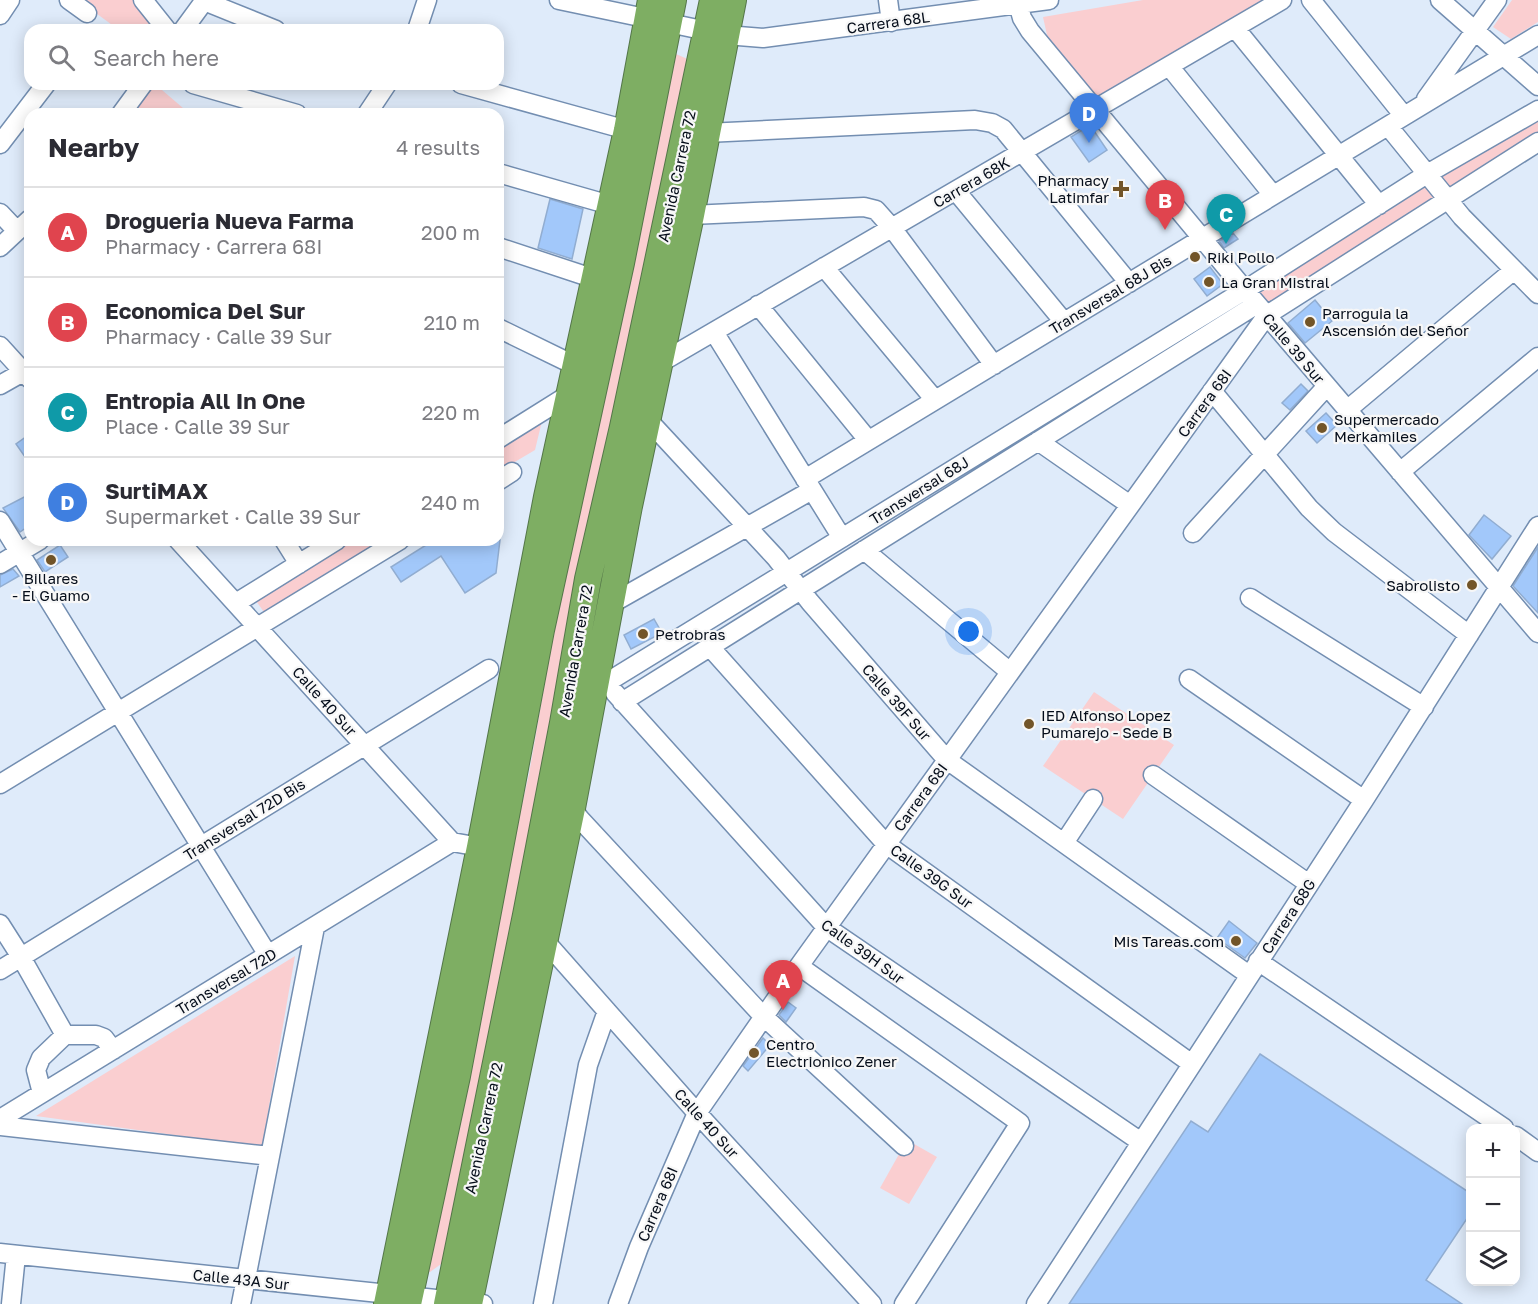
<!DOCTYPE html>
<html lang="en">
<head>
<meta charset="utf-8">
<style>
  :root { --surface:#fff; --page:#f2f2f3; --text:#2b2b33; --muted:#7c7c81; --line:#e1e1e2; --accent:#725529 }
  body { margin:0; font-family:"Golos Text",sans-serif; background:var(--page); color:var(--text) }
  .controls { position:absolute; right:18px; bottom:18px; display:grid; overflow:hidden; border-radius:12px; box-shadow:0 3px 15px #0003 }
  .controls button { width:54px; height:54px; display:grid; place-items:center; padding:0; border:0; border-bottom:2px solid var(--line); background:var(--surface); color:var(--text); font:30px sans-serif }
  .you { position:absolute; left:969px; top:632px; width:21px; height:21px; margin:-15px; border:4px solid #fff; border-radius:50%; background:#1a73e8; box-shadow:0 0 0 9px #1a73e833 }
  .badge { display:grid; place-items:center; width:39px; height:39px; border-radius:50%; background:var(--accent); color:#fff; font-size:20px; font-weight:700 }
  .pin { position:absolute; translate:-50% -50px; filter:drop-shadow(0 2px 3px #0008) }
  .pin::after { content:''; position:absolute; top:32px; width:21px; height:18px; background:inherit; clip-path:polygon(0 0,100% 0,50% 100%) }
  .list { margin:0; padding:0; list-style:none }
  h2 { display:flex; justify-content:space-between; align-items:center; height:78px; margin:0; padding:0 24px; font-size:26px }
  h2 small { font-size:20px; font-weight:400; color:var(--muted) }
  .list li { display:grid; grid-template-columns:39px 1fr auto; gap:18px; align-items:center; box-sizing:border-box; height:90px; padding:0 24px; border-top:2px solid var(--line) }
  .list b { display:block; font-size:22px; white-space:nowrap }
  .list p { margin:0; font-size:20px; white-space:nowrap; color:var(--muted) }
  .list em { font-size:20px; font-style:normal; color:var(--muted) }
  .icon { flex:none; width:33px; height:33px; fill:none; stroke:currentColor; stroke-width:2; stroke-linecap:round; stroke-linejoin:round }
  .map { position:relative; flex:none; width:1538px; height:1304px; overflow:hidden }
  .search { position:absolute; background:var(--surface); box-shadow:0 3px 15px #0003; left:24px; top:24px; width:480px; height:66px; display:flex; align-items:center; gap:15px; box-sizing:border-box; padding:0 21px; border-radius:18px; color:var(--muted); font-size:22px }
  .panel { position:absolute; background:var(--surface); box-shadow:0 3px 15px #0003; left:24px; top:108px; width:480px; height:438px; border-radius:18px }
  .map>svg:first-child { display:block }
  .green { fill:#faced0 }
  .building { fill:#a2c8fa; stroke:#91add1; stroke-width:1.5 }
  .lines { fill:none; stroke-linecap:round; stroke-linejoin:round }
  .minor-casing { stroke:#738eb1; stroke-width:21 }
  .highway-casing { stroke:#547649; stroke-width:28 }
  .minor { stroke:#fff; stroke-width:18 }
  .highway { stroke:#7eae63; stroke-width:26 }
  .poi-dot { fill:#725529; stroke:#f7f7f7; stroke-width:2 }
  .labels { text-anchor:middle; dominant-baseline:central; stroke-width:4.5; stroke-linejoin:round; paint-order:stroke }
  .street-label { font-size:15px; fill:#050d1a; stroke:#f7f7f7 }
  .poi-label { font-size:15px; fill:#050d1a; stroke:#f7f7f7; text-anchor:start }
</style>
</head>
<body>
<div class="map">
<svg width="1538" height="1304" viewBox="0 0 1538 1304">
  <rect width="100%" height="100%" fill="#dfebfa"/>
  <path class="green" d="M78 0H133L157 30H119Z
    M1143 0H1274L1098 103 1047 35 1043 17Z
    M1512 0H1538V22L1511 39 1493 27Z
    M676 54 692 61 448 1259 430 1272 422 1271 491 939 529 774 551 647 647 198Z
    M152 84H155L190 114H128Z
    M1538 110V137L1270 306 1257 288Z
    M542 421 535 450 498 472V448Z
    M349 540H388L266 615 254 598Z
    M1094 692 1174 745 1123 819 1043 766Z
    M295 956 262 1147 36 1116Z
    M907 1140 937 1157 909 1204 880 1188Z"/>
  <path class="building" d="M1090 125 1107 150 1089 162 1071 137Z
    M550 199 583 209 572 259 538 248Z
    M1233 233 1238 239 1224 248 1219 241Z
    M1210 267 1223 284 1207 296 1194 279Z
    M1315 300 1332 321 1305 343 1288 323Z
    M1301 384 1308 391 1290 410 1282 403Z
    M1326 413 1337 425 1317 443 1306 431Z
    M30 434V464L16 444Z
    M30 494V525L20 532 3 508Z
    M1484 515 1511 536 1492 559 1469 535Z
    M434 540H500L496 573 465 593 441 556 401 582 391 567Z
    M60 545 68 557 45 572 37 560Z
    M1538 547V613L1513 586Z
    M13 569 19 576 0 587V575Z
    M654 619 662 633 631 649 624 635Z
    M1229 921 1257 943 1245 958 1217 938Z
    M788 1002 796 1008 786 1022 779 1015Z
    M763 1038 770 1045 748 1071 743 1066Z
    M1260 1054 1470 1193V1214L1426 1280 1462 1304H1069L1191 1121 1208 1132Z"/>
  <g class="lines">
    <defs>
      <path id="minor" d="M69 0 87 13
        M143 0 167 30
        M559 0 726 35 763 38 1049 0
        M888 0 891 22
        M1017 0 1022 18 1030 31 1245 290 1538 633
        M1311 0 1404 116
        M1440 0 1538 86
        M204 1 276 30
        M0 15 10 0
        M1235 28 1379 205
        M183 30 205 0
        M417 30 427 0
        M1169 66 1273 195
        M193 84 297 114
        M461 84 627 130
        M1426 99 1497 0
        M121 114 143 84
        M367 114 387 84
        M1388 126 1462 217 1538 294
        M706 133 975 120 992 123 1003 129 1129 283
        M0 144 46 84
        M498 173 610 205
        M956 191 1064 322
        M0 213 17 231
        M691 215 864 207 876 210 892 228 994 365
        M0 247 30 219
        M498 247 595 279
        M824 267 935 400
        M758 305 868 440
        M498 328 576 366
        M714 332 842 538
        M0 346 30 379
        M660 363 1282 0
        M0 385 23 372
        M1212 391 1309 508 1334 532 1469 635
        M1347 410 1514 270
        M648 420 776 558 810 602 947 760 1249 975
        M498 439 570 394
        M1038 441 1130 505
        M1400 472 1538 357
        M805 479 1538 35
        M498 481 512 472
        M0 521 268 955
        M1193 533 1327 386
        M178 540 452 842 480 847
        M284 540 299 564
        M864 550 1010 672
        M0 564 40 540
        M1250 598 1424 707
        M236 603 337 540
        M609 605 812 490
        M710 647 886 844 1192 1064
        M1189 679 1364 800
        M593 691 1245 290 1427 174 1538 110
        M615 693 826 927 1141 1142
        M622 702 1257 304
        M1153 775 1309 884
        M0 784 400 540
        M572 808 580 819 763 1016 904 1146
        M1064 843 1093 799
        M0 924 21 957 65 1035 41 1058 36 1070 42 1093
        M545 941 697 1113 872 1304
        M1258 961 1504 1128
        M799 966 1020 1123 904 1304
        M0 970 489 669
        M65 1035H96L104 1038 113 1050
        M0 1119 452 842
        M0 1126 270 1156
        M1516 1136 1538 1152
        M0 1253 483 1304
        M11 1304 16 1255
        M241 1304 315 927
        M543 1304 588 1065 607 1011
        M618 1304 639 1247 697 1113 799 966 1267 315 1538 142
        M1036 1304 1364 800 1538 526"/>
      <path id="highway" d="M387 1304 480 847 547 497 627 130 651 0
        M408 1304 457 1076 541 630 621 263 673 0
        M447 1304 526 915 563 723 588 579 623 427 713 0
        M469 1304 572 808 629 506 691 215 733 0"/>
    </defs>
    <use href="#minor" class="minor-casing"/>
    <use href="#highway" class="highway-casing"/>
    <use href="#minor" class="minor"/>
    <use href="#highway" class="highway"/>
  </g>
  <g class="poi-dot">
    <path d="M1118 180h6v6h6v6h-6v6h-6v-6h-6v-6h6z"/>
    <circle cx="1195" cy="257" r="6"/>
    <circle cx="1209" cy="282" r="6"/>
    <circle cx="1310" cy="322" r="6"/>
    <circle cx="1322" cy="428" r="6"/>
    <circle cx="51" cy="560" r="6"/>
    <circle cx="1472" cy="585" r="6"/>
    <circle cx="643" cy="634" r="6"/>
    <circle cx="1029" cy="724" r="6"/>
    <circle cx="1236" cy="941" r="6"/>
    <circle cx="754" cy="1053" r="6"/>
  </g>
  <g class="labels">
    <g class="street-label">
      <text transform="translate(888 22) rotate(-8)">Carrera 68L</text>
      <text transform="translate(676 176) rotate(-78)">Avenida Carrera 72</text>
      <text transform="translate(971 182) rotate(-30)">Carrera 68K</text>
      <text transform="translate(1110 294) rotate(-31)">Transversal 68J Bis</text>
      <text transform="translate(1294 348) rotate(50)">Calle 39 Sur</text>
      <text transform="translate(1204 403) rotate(-54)">Carrera 68I</text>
      <text transform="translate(919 490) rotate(-32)">Transversal 68J</text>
      <text transform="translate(575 651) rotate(-80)">Avenida Carrera 72</text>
      <text transform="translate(325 701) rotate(48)">Calle 40 Sur</text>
      <text transform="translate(897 702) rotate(49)">Calle 39F Sur</text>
      <text transform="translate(920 797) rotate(-54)">Carrera 68I</text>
      <text transform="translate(244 819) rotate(-32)">Transversal 72D Bis</text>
      <text transform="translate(932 876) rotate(36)">Calle 39G Sur</text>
      <text transform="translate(1288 916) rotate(-57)">Carrera 68G</text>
      <text transform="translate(863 951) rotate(36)">Calle 39H Sur</text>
      <text transform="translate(226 981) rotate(-31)">Transversal 72D</text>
      <text transform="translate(707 1123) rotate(48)">Calle 40 Sur</text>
      <text transform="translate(483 1128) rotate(-78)">Avenida Carrera 72</text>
      <text transform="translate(657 1204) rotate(-67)">Carrera 68I</text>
      <text transform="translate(241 1279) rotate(6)">Calle 43A Sur</text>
    </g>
    <g class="poi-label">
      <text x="1109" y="180" text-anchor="end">Pharmacy<tspan x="1109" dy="17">Latimfar</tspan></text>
      <text x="1207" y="257">Riki Pollo</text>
      <text x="1221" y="282">La Gran Mistral</text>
      <text x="1322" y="313">Parroguia la<tspan x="1322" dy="17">Ascensión del Señor</tspan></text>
      <text x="1334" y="419">Supermercado<tspan x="1334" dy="17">Merkamiles</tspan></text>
      <text x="51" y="578" text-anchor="middle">Billares<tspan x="51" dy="17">- El Guamo</tspan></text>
      <text x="1460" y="585" text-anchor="end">Sabrolisto</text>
      <text x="655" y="634">Petrobras</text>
      <text x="1041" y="715">IED Alfonso Lopez<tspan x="1041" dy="17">Pumarejo - Sede B</tspan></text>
      <text x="1224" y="941" text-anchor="end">Mis Tareas.com</text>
      <text x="766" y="1044">Centro<tspan x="766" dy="17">Electrionico Zener</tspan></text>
    </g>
  </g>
</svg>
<div class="controls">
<button>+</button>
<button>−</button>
<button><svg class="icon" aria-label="layers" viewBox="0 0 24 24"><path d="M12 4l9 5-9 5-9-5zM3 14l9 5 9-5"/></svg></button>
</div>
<div class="you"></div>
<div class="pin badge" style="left:783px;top:1010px;background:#e0444e">A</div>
<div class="pin badge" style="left:1165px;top:230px;background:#e0444e">B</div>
<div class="pin badge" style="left:1226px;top:244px;background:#0f9aa8">C</div>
<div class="pin badge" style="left:1089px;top:143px;background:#3f7fe0">D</div>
<div class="search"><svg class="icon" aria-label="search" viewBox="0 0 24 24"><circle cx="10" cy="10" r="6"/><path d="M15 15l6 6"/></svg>Search here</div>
<section class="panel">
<h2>Nearby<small>4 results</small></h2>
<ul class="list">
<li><span class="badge" style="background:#e0444e">A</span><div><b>Drogueria Nueva Farma</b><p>Pharmacy · Carrera 68I</p></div><em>200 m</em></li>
<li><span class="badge" style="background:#e0444e">B</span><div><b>Economica Del Sur</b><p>Pharmacy · Calle 39 Sur</p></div><em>210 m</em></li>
<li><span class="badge" style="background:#0f9aa8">C</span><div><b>Entropia All In One</b><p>Place · Calle 39 Sur</p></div><em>220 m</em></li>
<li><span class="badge" style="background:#3f7fe0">D</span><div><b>SurtiMAX</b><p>Supermarket · Calle 39 Sur</p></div><em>240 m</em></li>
</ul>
</section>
</div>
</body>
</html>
